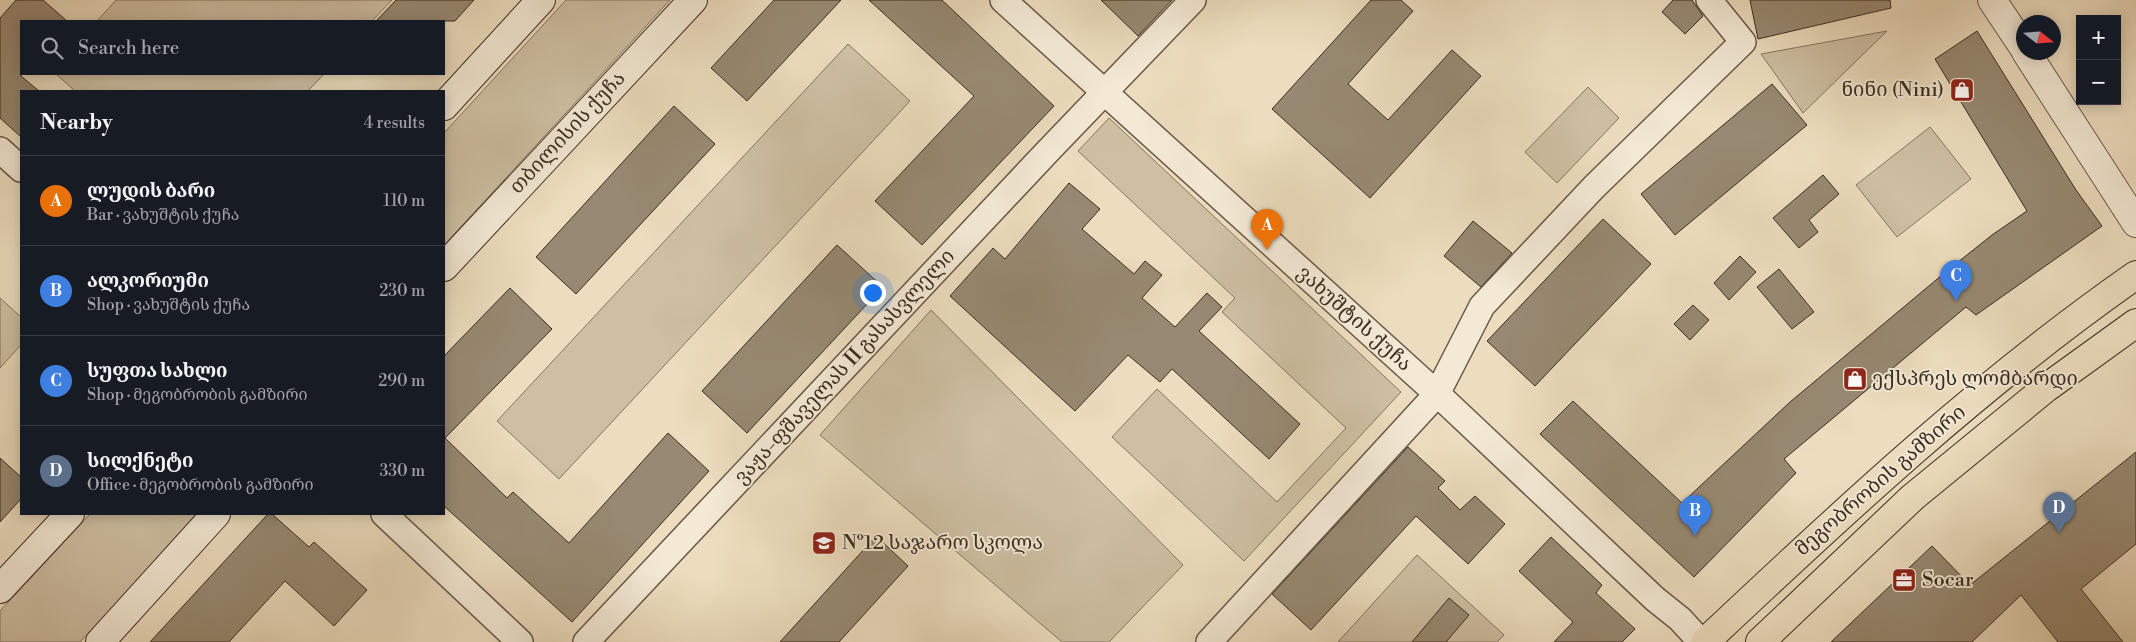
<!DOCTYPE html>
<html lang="en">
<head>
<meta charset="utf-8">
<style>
  :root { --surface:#171b24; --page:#20242c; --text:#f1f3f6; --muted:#9ea1a6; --line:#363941; --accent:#c59692 }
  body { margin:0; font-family:"Libre Bodoni","Noto Serif Georgian",serif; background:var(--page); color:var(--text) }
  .controls { position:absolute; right:15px; top:15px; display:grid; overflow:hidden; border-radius:0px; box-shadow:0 2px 12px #0003 }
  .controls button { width:45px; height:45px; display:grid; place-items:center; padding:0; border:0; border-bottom:1px solid var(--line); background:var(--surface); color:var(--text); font:25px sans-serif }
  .compass { position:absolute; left:2016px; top:15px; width:45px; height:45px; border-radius:50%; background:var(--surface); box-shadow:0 2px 12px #0003; rotate:107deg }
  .you { position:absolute; left:872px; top:292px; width:18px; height:18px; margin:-12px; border:4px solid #fff; border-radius:50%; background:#1a73e8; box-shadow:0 0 0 8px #1a73e833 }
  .badge { display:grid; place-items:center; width:32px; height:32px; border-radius:50%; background:var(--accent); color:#fff; font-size:16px; font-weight:700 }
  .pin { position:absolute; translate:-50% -41px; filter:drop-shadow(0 1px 2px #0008) }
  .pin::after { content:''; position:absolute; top:26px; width:18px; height:15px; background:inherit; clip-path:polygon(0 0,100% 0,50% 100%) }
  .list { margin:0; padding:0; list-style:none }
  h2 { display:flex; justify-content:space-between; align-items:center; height:65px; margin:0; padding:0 20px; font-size:21px }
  h2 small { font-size:16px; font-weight:400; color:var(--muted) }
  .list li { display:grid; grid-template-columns:32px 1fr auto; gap:15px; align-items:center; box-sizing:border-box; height:90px; padding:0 20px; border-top:1px solid var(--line) }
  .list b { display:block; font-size:19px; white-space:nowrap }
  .list p { margin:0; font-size:16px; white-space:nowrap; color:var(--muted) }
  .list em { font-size:16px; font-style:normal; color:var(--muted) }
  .icon { flex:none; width:28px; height:28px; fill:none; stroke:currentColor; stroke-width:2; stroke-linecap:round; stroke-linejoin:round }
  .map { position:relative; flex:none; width:2136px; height:642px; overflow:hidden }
  .search { position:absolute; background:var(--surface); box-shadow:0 2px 12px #0003; left:20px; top:20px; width:425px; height:55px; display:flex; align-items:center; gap:12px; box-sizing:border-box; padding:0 18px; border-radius:0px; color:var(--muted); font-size:19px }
  .panel { position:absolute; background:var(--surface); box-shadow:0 2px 12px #0003; left:20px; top:90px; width:425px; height:425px; border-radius:0px }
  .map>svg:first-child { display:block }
  .green { fill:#cebfa3; stroke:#847661 }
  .building { fill:#978972; stroke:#3b2d1f }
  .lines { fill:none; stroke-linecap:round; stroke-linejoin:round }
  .minor-casing { stroke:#675947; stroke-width:28 }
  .tertiary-casing { stroke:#675947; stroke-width:30 }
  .secondary-casing { stroke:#3b2d1f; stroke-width:30 }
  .primary-casing { stroke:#3b2d1f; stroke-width:30 }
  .minor { stroke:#f3e9d5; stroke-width:25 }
  .tertiary { stroke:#f3e9d5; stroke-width:28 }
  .secondary { stroke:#f3e9d5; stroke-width:28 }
  .primary { stroke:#ecddbe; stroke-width:28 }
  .labels { text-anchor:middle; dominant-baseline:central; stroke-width:4; stroke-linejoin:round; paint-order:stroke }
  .poi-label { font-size:20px; fill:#3b2d1f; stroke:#f3e9d5; text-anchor:start }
  .street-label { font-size:20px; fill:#3b2d1f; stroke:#f3e9d5 }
</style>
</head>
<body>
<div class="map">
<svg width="2136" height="642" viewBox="0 0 2136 642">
  <rect width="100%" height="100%" fill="#ecddbe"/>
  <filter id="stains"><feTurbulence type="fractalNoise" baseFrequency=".004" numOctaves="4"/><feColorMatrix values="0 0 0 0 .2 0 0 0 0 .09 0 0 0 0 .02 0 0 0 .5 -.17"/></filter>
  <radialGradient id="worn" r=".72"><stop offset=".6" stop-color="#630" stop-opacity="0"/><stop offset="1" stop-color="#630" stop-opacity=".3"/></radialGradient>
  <path class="green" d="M116 0H392L372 21H97Z
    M566 0H670L444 245V133Z
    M1887 31 1803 113 1761 54Z
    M848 44 910 101 559 479 497 421Z
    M56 74H324L308 91H75Z
    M1588 87 1619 118 1557 183 1525 152Z
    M1109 118 1401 392 1244 561 1112 437 1157 389 1277 502 1346 428 1222 312 1235 298 1078 151Z
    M1930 127 1971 179 1897 237 1856 185Z
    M0 298 21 317V345L0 368Z
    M931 310 1183 565 1109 642H1062L820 435Z
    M90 514H199L80 642H0V611Z
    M1417 555 1504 635 1497 642H1338Z"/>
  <path class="building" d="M16 0H43L67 21H21V76L39 91H21V137L0 118V18Z
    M396 0H474L455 21H376Z
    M774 0H841L747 101 711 68Z
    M869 0H942L1054 106 922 245 875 201 974 96Z
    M1101 0H1172L1138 36Z
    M1371 0H1401L1413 11 1348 84 1388 120 1452 50 1481 76 1370 198 1272 109Z
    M1673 0H1692L1703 16 1685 34 1662 12Z
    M1750 0H1890L1891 8 1758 39Z
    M1977 31 2076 190 2102 226 1976 315 1966 307 1784 459 1796 473 1694 577 1540 434 1573 401 1682 503 1790 402 1948 270 1992 235 2027 211 1935 59Z
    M1772 84 1807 125 1675 235 1641 194Z
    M674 106 715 144 576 294 536 257Z
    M1823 175 1839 194 1809 220 1818 232 1799 248 1773 218Z
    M1069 183 1100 209 1082 229 1134 274 1145 261 1162 275 1142 298 1175 327 1207 293 1222 307 1199 331 1300 424 1269 459 1172 369 1160 382 1128 355 1075 411 950 296 993 248 1005 259Z
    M1603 219 1651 264 1535 386 1487 341Z
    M1473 221 1512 253 1481 287 1444 256Z
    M837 245 883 287 747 433 702 391Z
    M1740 256 1756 272 1729 300 1714 283Z
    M1779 269 1814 312 1792 329 1757 287Z
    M510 288 552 329 445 438 507 498 513 492 569 543 668 433 709 471 572 622 444 506V356Z
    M1693 305 1709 320 1690 340 1674 324Z
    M1408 447 1445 481 1438 488 1460 510 1475 496 1505 524 1468 564 1416 516 1311 630 1272 594Z
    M2136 452V544L2081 589 2123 642H2058L2021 595 1972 642H1831L1932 546 1970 585Z
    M0 458 21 477V499L0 522Z
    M268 514H272L309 547 314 542 367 590 334 626 285 581 229 642H150Z
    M876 536 908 566 839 642H780Z
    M1551 537 1602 585 1596 593 1635 629 1622 642H1554L1573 622 1519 571Z
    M1449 598 1469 615 1446 642H1412Z"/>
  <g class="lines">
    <defs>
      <path id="minor" d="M1003 0 1446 402 1655 599 1680 619 1701 642
        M0 150 21 169
        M384 514 520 642
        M586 642 1048 151 1193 0
        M1209 642 1437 394 1482 306 1594 187 1743 42 1709 0"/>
      <path id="tertiary" d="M1992 0 2024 48
        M2026 52 2136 223"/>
      <path id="secondary" d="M444 106 541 0
        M444 267 693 0
        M0 589 70 514
        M100 642 216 514"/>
      <path id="primary" d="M1705 642C1842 513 1981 383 2136 275
        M1760 642 1913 497 2046 388 2136 323"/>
    </defs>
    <use href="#minor" class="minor-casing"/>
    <use href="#tertiary" class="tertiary-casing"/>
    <use href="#secondary" class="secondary-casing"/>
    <use href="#primary" class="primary-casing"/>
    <use href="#minor" class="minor"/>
    <use href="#tertiary" class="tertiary"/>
    <use href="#secondary" class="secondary"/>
    <use href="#primary" class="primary"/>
  </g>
  <defs>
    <symbol id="shop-square" viewBox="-11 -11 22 22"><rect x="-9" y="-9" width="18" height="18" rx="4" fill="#8f2418" stroke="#f3e9d5"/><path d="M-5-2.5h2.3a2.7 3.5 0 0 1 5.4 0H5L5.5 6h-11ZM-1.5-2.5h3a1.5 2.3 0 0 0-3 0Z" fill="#fff"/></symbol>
    <symbol id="school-square" viewBox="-11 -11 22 22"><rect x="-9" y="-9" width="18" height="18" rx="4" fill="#8f2418" stroke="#f3e9d5"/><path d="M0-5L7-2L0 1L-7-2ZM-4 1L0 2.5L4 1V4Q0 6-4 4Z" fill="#fff"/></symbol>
    <symbol id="office-square" viewBox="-11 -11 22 22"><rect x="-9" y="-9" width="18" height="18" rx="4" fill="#8f2418" stroke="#f3e9d5"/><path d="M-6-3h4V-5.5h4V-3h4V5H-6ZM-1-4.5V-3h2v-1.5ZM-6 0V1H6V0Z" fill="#fff"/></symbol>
  </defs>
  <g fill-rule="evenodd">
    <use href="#shop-square" x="1948" y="76" width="28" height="28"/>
    <use href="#shop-square" x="1841" y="365" width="28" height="28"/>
    <use href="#school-square" x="810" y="529" width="28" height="28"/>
    <use href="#office-square" x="1890" y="566" width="28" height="28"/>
  </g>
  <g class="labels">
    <g class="poi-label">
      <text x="1944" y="90" text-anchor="end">ნინი (Nini)</text>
      <text x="1872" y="379">ექსპრეს ლომბარდი</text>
      <text x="842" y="543">№12 საჯარო სკოლა</text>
      <text x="1922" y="580">Socar</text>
    </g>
    <g class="street-label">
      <text transform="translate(568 133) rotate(-47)">თბილისის ქუჩა</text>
      <text transform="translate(1354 319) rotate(42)">ვახუშტის ქუჩა</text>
      <text transform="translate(845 367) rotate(-47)">ვაჟა-ფშაველას II გასასვლელი</text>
      <text transform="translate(1881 481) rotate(-41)">მეგობრობის გამზირი</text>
    </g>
  </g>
  <rect width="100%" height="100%" filter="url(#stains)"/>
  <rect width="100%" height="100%" fill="url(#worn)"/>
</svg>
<div class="controls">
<button>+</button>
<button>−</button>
</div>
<svg class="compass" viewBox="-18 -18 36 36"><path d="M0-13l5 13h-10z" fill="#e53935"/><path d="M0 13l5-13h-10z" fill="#9ea1a6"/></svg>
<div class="you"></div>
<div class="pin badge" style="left:1267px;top:250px;background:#e8710a">A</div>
<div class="pin badge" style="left:1695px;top:536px;background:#3f7fe0">B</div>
<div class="pin badge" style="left:1956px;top:301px;background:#3f7fe0">C</div>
<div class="pin badge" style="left:2059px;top:533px;background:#5c6f8a">D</div>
<div class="search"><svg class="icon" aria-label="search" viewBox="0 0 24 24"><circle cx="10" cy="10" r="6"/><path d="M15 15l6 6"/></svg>Search here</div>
<section class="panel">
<h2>Nearby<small>4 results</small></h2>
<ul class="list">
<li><span class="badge" style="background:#e8710a">A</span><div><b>ლუდის ბარი</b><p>Bar · ვახუშტის ქუჩა</p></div><em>110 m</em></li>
<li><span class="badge" style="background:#3f7fe0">B</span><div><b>ალკორიუმი</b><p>Shop · ვახუშტის ქუჩა</p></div><em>230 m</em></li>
<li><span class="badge" style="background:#3f7fe0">C</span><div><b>სუფთა სახლი</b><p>Shop · მეგობრობის გამზირი</p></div><em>290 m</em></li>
<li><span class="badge" style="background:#5c6f8a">D</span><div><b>სილქნეტი</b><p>Office · მეგობრობის გამზირი</p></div><em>330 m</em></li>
</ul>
</section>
</div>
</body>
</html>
